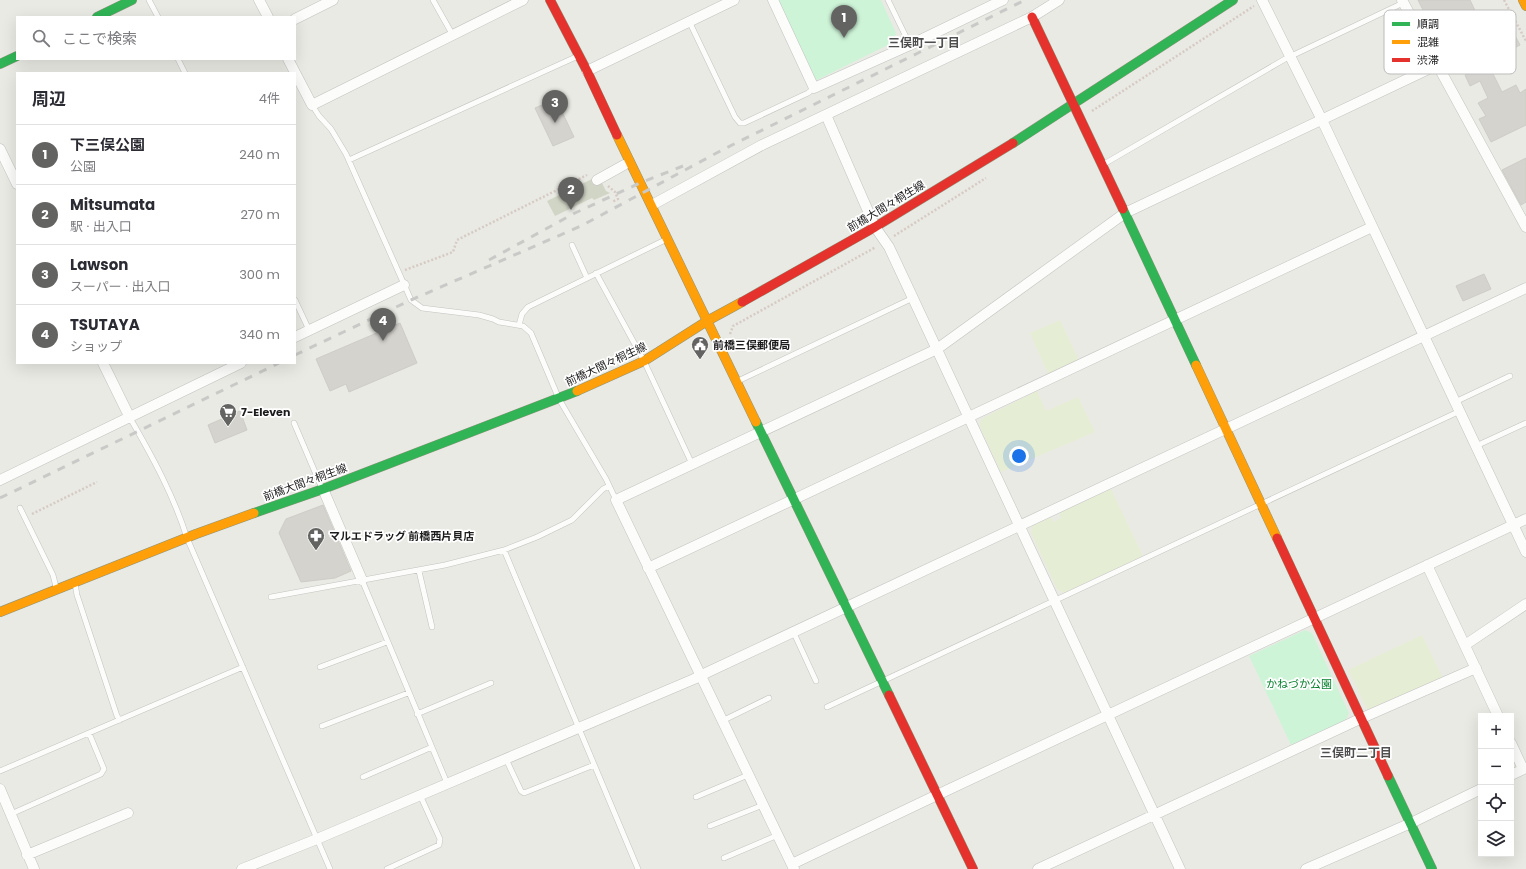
<!DOCTYPE html>
<html lang="ja">
<head>
<meta charset="utf-8">
<style>
  :root { --surface:#fff; --page:#f2f2f3; --text:#2b2b33; --muted:#7c7c81; --line:#e1e1e2; --accent:#636361 }
  body { margin:0; font-family:Poppins,"Noto Sans JP",sans-serif; background:var(--page); color:var(--text) }
  .controls { position:absolute; right:12px; bottom:12px; display:grid; overflow:hidden; border-radius:0px; box-shadow:0 4px 16px #0002 }
  .controls button { width:36px; height:36px; display:grid; place-items:center; padding:0; border:0; border-bottom:1px solid var(--line); background:var(--surface); color:var(--text); font:20px sans-serif }
  .you { position:absolute; left:1019px; top:456px; width:14px; height:14px; margin:-10px; border:3px solid #fff; border-radius:50%; background:#1a73e8; box-shadow:0 0 0 6px #1a73e833 }
  .badge { display:grid; place-items:center; width:26px; height:26px; border-radius:50%; background:var(--accent); color:#fff; font-size:13px; font-weight:700 }
  .pin { position:absolute; translate:-50% -33px; filter:drop-shadow(0 1px 2px #0008) }
  .pin::after { content:''; position:absolute; top:21px; width:14px; height:12px; background:inherit; clip-path:polygon(0 0,100% 0,50% 100%) }
  .list { margin:0; padding:0; list-style:none }
  h2 { display:flex; justify-content:space-between; align-items:center; height:52px; margin:0; padding:0 16px; font-size:17px }
  h2 small { font-size:13px; font-weight:400; color:var(--muted) }
  .list li { display:grid; grid-template-columns:26px 1fr auto; gap:12px; align-items:center; box-sizing:border-box; height:60px; padding:0 16px; border-top:1px solid var(--line) }
  .list b { display:block; font-size:15px; white-space:nowrap }
  .list p { margin:0; font-size:13px; white-space:nowrap; color:var(--muted) }
  .list em { font-size:13px; font-style:normal; color:var(--muted) }
  .icon { flex:none; width:22px; height:22px; fill:none; stroke:currentColor; stroke-width:2; stroke-linecap:round; stroke-linejoin:round }
  .map { position:relative; flex:none; width:1526px; height:869px; overflow:hidden }
  .search { position:absolute; background:var(--surface); box-shadow:0 4px 16px #0002; left:16px; top:16px; width:280px; height:44px; display:flex; align-items:center; gap:10px; box-sizing:border-box; padding:0 14px; border-radius:0px; color:var(--muted); font-size:15px }
  .panel { position:absolute; background:var(--surface); box-shadow:0 4px 16px #0002; left:16px; top:72px; width:280px; height:292px; border-radius:0px }
  .map>svg:first-child { display:block }
  .construction { fill:#d1d5c5 }
  .farmland { fill:#e6edd5 }
  .park { fill:#cef4d8 }
  .building { fill:#d5d3ce; stroke:#cdccc5 }
  .lines { fill:none; stroke-linecap:round; stroke-linejoin:round }
  .lane-casing { stroke:#c2c2c0; stroke-width:6 }
  .street-casing { stroke:#c2c2c0; stroke-width:11 }
  .fast-casing { stroke:#8d957c; stroke-width:10 }
  .slow-casing { stroke:#8d957c; stroke-width:10 }
  .jam-casing { stroke:#8d957c; stroke-width:10 }
  .path { stroke:#d6cac4; stroke-width:2.5; stroke-dasharray:2 2; stroke-linecap:butt }
  .lane { stroke:#fcfcfb; stroke-width:5 }
  .street { stroke:#fcfcfb; stroke-width:10 }
  .fast { stroke:#30b455; stroke-width:9 }
  .slow { stroke:#ff9f0a; stroke-width:9 }
  .jam { stroke:#e5322d; stroke-width:9 }
  .rail { stroke:#c9c9c8; stroke-width:3; stroke-dasharray:8 8; stroke-linecap:butt }
  .labels { text-anchor:middle; dominant-baseline:central; stroke-width:3.5; stroke-linejoin:round; paint-order:stroke }
  .street-label { font-size:11px; fill:#1b1b1b; stroke:#fff }
  .poi-label { font-size:11px; font-weight:bold; fill:#1b1b1b; stroke:#fff; text-anchor:start }
  .park-label { font-size:11px; fill:#03802b; stroke:#fff }
  .neighbourhood-label { font-size:12px; font-weight:bold; fill:#4e4e4e; stroke:#fff }
  .key { fill:#fff; stroke:#bbb; stroke-width:1 }
  .key-label { font-size:11px; fill:#1b1b1b }
</style>
</head>
<body>
<div class="map">
<svg width="1526" height="869" viewBox="0 0 1526 869">
  <rect width="100%" height="100%" fill="#eaeae4"/>
  <path class="construction" d="M594 178 601 181 606 191 610 193 594 200 592 198 555 216 547 201Z"/>
  <path class="farmland" d="M1060 320 1079 360 1048 374 1030 333Z
    M1037 391 1046 411 1078 397 1095 432 1001 472 980 427V421L983 418Z
    M1111 489 1143 556 1064 593 1057 589 1031 533 1032 526 1051 517 1053 522 1061 518 1059 513Z
    M1422 635 1443 678 1372 711 1367 709 1348 670Z"/>
  <path class="park" d="M778 0H881L896 33 892 43 817 80 812 77Z
    M1305 630 1312 633 1349 713 1346 720 1291 745 1249 656Z"/>
  <path class="building" d="M1418 0H1470L1479 19 1486 15 1494 31 1509 24 1520 45 1486 62 1473 36 1460 43 1459 41 1439 53 1433 43 1438 40Z
    M1488 64 1502 92 1516 85 1520 93 1526 89V125L1491 142 1479 119 1486 116 1478 103 1488 98 1480 81 1470 86 1465 75Z
    M556 99 574 137 553 146 535 108Z
    M1526 158V202L1521 205 1502 170Z
    M1484 274 1491 289 1463 301 1456 286Z
    M400 323 417 363 349 392 346 384 330 391 316 359Z
    M240 411 247 430 215 443 208 425Z
    M323 505 351 571 335 578 301 582 279 533 286 519Z"/>
  <g class="lines">
    <defs>
      <path id="lane" d="M149 0 158 17
        M433 0 451 32V35
        M888 0 910 45
        M689 21 735 117 740 123H744L808 93 814 88
        M178 59 185 73
        M312 105 319 116 331 129 346 154 411 300 422 308 479 315 493 319 499 322 523 326 531 333 559 399 606 479 616 500
        M349 160 578 56
        M1104 164 1285 59 1403 3
        M572 245 587 278
        M596 273 644 361 692 464
        M295 300 309 330
        M519 325 522 314 528 307 667 239
        M738 381 913 298
        M1455 402 1510 376
        M130 418C152 456 174 496 187 538L330 869
        M294 423 321 486
        M1476 446 1526 423
        M20 508 53 575 56 587
        M504 550 638 869
        M419 571 432 627
        M362 580 447 783
        M75 584 77 595 117 716 120 720
        M271 597 445 565 504 550 537 537 572 520 603 489 609 486
        M793 631 816 681
        M320 667 387 642
        M827 707 1460 411
        M417 714 491 683
        M722 721 769 698
        M322 726 408 693
        M506 759 521 791 524 793 594 765
        M0 771 243 667
        M363 777 432 747
        M696 797 748 775
        M11 814 101 774 104 769 89 733
        M710 826 763 805
        M724 858 778 835
        M387 869 439 845 440 839 420 795"/>
      <path id="street" d="M259 0 268 17
        M773 0 814 88 910 45 1003 0
        M1262 0 1322 120 1526 552
        M1402 0 1526 227
        M295 19 333 0
        M288 59 312 105 523 0
        M587 71 734 0
        M826 115 875 227 889 247 1180 869
        M0 149 17 184
        M597 180 624 165
        M652 205 762 145 1032 17 1059 0
        M295 337 404 285
        M103 363 130 418
        M0 480 241 363
        M323 489 362 580
        M1427 565 1498 716
        M648 568 1372 227
        M1465 645 1526 604
        M1511 743 1523 769
        M1511 775 1526 768
        M0 789 34 869
        M27 855 128 813
        M792 864 937 795 1526 519
        M242 869 317 839 694 679 708 672 1526 288
        M794 869 616 500 937 349 1125 213 1437 65
        M1038 869 1362 718 1476 668
        M1306 869 1411 823 1481 789"/>
      <path id="fast" d="M97 17 132 0
        M0 64 17 56
        M1013 143 1233 0
        M1123 209 1196 365
        M756 422 889 695
        M254 513 323 489 577 391
        M1388 776 1432 869"/>
      <path id="slow" d="M1523 0 1526 6
        M617 135 756 422
        M1196 365 1277 538
        M577 391 644 361 707 321 742 302
        M0 612 196 534 254 513"/>
      <path id="jam" d="M550 0 587 71 617 135
        M1032 17 1123 209
        M742 302 875 227 1013 143
        M1277 538 1388 776
        M889 695 973 869"/>
    </defs>
    <use href="#lane" class="lane-casing"/>
    <use href="#street" class="street-casing"/>
    <use href="#fast" class="fast-casing"/>
    <use href="#slow" class="slow-casing"/>
    <use href="#jam" class="jam-casing"/>
    <path class="path" d="M1504 0 1526 41
      M1092 111 1254 6
      M608 186 615 192 618 199 612 202
      M894 236 986 178
      M405 270 453 252 457 240 587 175
      M730 334 733 326 735 325 876 247
      M32 514 97 482"/>
    <use href="#lane" class="lane"/>
    <use href="#street" class="street"/>
    <use href="#fast" class="fast"/>
    <use href="#slow" class="slow"/>
    <use href="#jam" class="jam"/>
    <path class="rail" d="M489 260 575 213 640 183 683 166
      M295 355 411 300 581 226 724 149 1025 0
      M0 498 279 363"/>
  </g>
  <defs>
    <symbol id="civic-pin" viewBox="-11 -11 22 30"><path d="M0 17L-7.5 6A9.5 9.5 0 1 1 7.5 6Z" fill="#636361" stroke="#fff"/><path d="M-.6-6.5H3V-4.5H.6V-3L4-1V1h2V6H-6V1h2V-1L-.6-3ZM-1.2 2.5V6h2.4V2.5Z" fill="#fff"/></symbol>
    <symbol id="supermarket-pin" viewBox="-11 -11 22 30"><path d="M0 17L-7.5 6A9.5 9.5 0 1 1 7.5 6Z" fill="#636361" stroke="#fff"/><path d="M-6-5.5h2.5l.6 2H6L4.5 2H-2.5L-4.4-4H-6ZM-1.5 3.2a1.3 1.3 0 1 0 .1 0ZM3 3.2a1.3 1.3 0 1 0 .1 0Z" fill="#fff"/></symbol>
    <symbol id="pharmacy-pin" viewBox="-11 -11 22 30"><path d="M0 17L-7.5 6A9.5 9.5 0 1 1 7.5 6Z" fill="#636361" stroke="#fff"/><path d="M-2-6h4v4h4v4h-4v4h-4v-4h-4v-4h4Z" fill="#fff"/></symbol>
  </defs>
  <g fill-rule="evenodd">
    <use href="#civic-pin" x="690" y="335" width="20" height="27"/>
    <use href="#supermarket-pin" x="218" y="402" width="20" height="27"/>
    <use href="#pharmacy-pin" x="306" y="526" width="20" height="27"/>
  </g>
  <g class="labels">
    <g class="street-label">
      <text transform="translate(886 206) rotate(-31)">前橋大間々桐生線</text>
      <text transform="translate(606 364) rotate(-25)">前橋大間々桐生線</text>
      <text transform="translate(305 482) rotate(-20)">前橋大間々桐生線</text>
    </g>
    <g class="poi-label">
      <text x="713" y="345">前橋三俣郵便局</text>
      <text x="241" y="412">7-Eleven</text>
      <text x="329" y="536">マルエドラッグ 前橋西片貝店</text>
    </g>
    <g class="park-label">
      <text x="1299" y="684">かねづか公園</text>
    </g>
    <g class="neighbourhood-label">
      <text x="924" y="42">三俣町一丁目</text>
      <text x="1356" y="752">三俣町二丁目</text>
    </g>
  </g>
  <rect x="1384" y="10" width="132" height="64" rx="6" class="key"/>
  <rect x="1392" y="22" width="18" height="4" fill="#30b455"/>
  <rect x="1392" y="40" width="18" height="4" fill="#ff9f0a"/>
  <rect x="1392" y="58" width="18" height="4" fill="#e5322d"/>
  <g class="key-label">
    <text x="1417" y="28">順調</text>
    <text x="1417" y="46">混雑</text>
    <text x="1417" y="64">渋滞</text>
  </g>
</svg>
<div class="controls">
<button>+</button>
<button>−</button>
<button><svg class="icon" aria-label="locate" viewBox="0 0 24 24"><circle cx="12" cy="12" r="6"/><path d="M12 2v4M12 18v4M2 12h4M18 12h4"/></svg></button>
<button><svg class="icon" aria-label="layers" viewBox="0 0 24 24"><path d="M12 4l9 5-9 5-9-5zM3 14l9 5 9-5"/></svg></button>
</div>
<div class="you"></div>
<div class="pin badge" style="left:844px;top:38px">1</div>
<div class="pin badge" style="left:571px;top:210px">2</div>
<div class="pin badge" style="left:555px;top:123px">3</div>
<div class="pin badge" style="left:383px;top:341px">4</div>
<div class="search"><svg class="icon" aria-label="search" viewBox="0 0 24 24"><circle cx="10" cy="10" r="6"/><path d="M15 15l6 6"/></svg>ここで検索</div>
<section class="panel">
<h2>周辺<small>4件</small></h2>
<ul class="list">
<li><span class="badge">1</span><div><b>下三俣公園</b><p>公園</p></div><em>240 m</em></li>
<li><span class="badge">2</span><div><b>Mitsumata</b><p>駅 · 出入口</p></div><em>270 m</em></li>
<li><span class="badge">3</span><div><b>Lawson</b><p>スーパー · 出入口</p></div><em>300 m</em></li>
<li><span class="badge">4</span><div><b>TSUTAYA</b><p>ショップ</p></div><em>340 m</em></li>
</ul>
</section>
</div>
</body>
</html>
